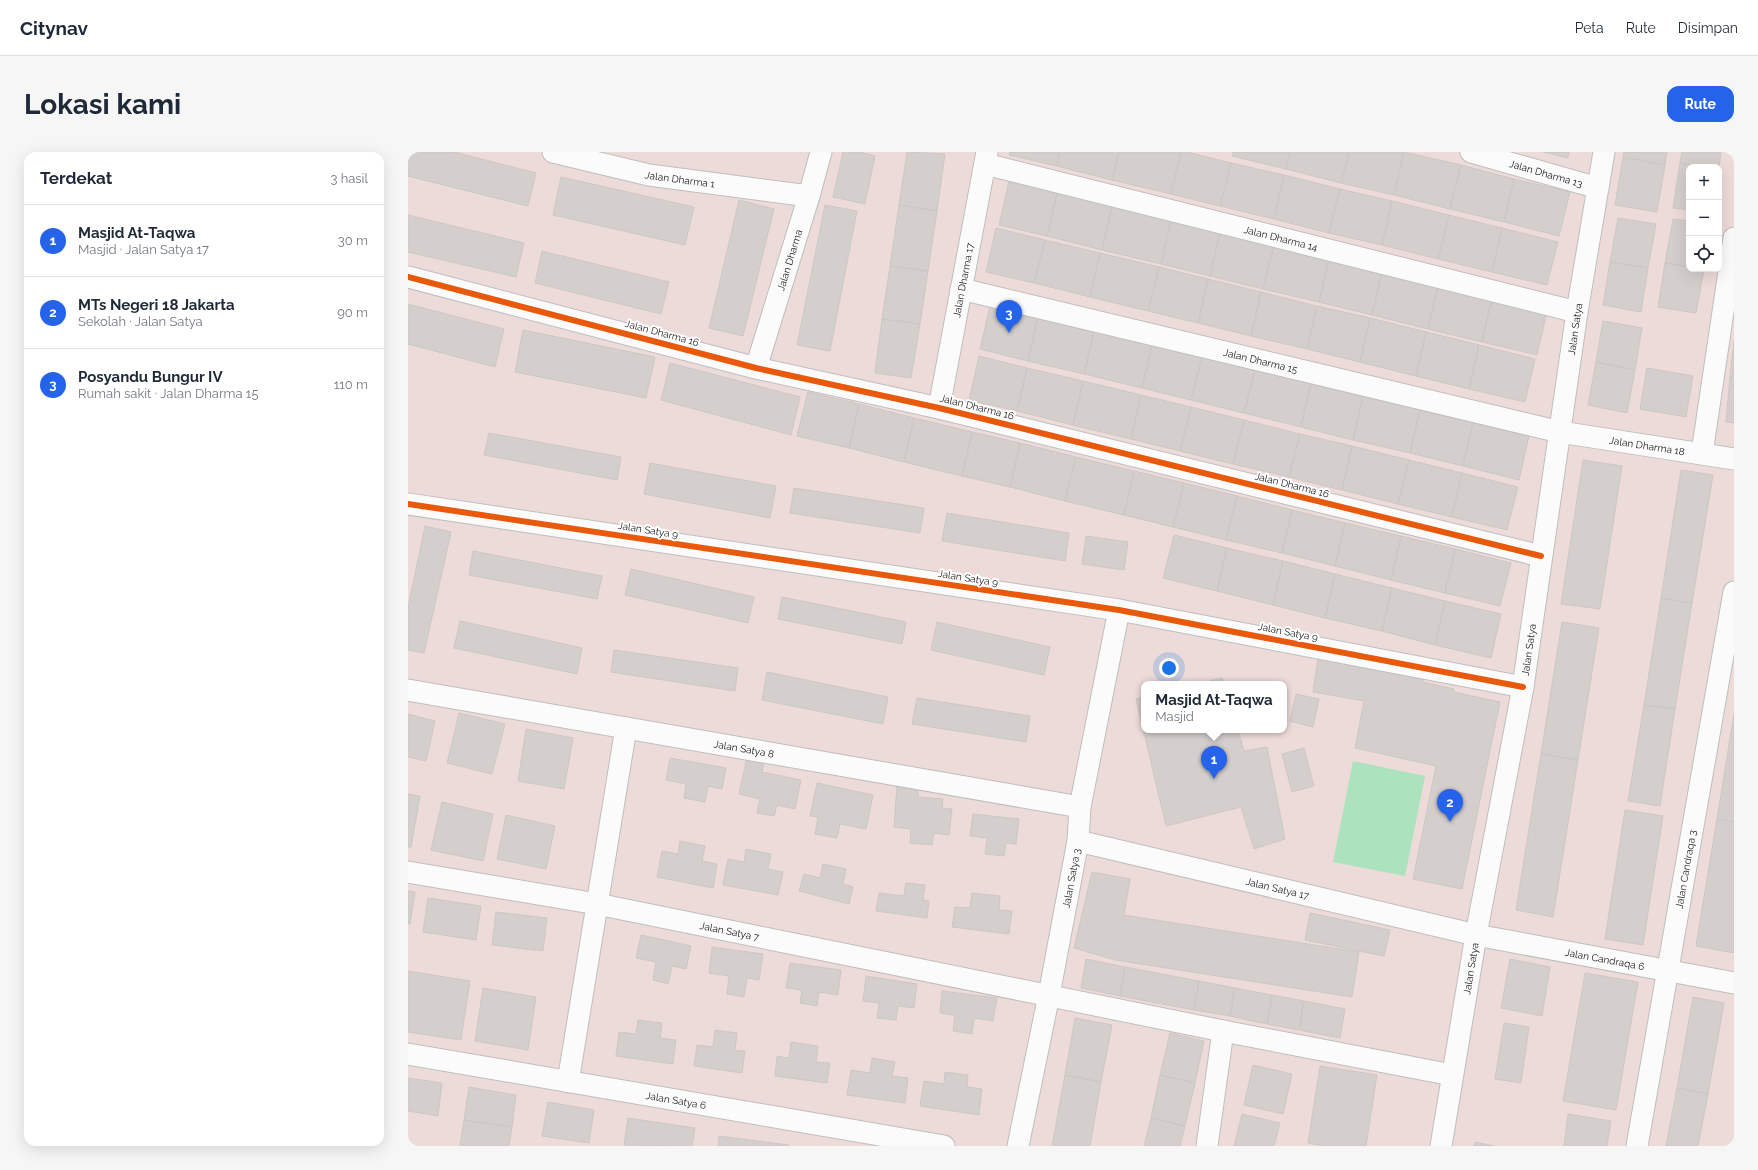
<!DOCTYPE html>
<html lang="id">
<head>
<meta charset="utf-8">
<style>
  :root { --surface:#fff; --page:#f6f6f7; --text:#1f2937; --muted:#747a83; --line:#e0e1e3; --accent:#2563eb }
  body { margin:0; font-family:Raleway,sans-serif; background:var(--page); color:var(--text) }
  .controls { position:absolute; right:12px; top:12px; display:grid; overflow:hidden; border-radius:8px; box-shadow:0 4px 16px #0002 }
  .controls button { width:36px; height:36px; display:grid; place-items:center; padding:0; border:0; border-bottom:1px solid var(--line); background:var(--surface); color:var(--text); font:20px sans-serif }
  .you { position:absolute; left:761px; top:516px; width:14px; height:14px; margin:-10px; border:3px solid #fff; border-radius:50%; background:#1a73e8; box-shadow:0 0 0 6px #1a73e833 }
  .badge { display:grid; place-items:center; width:26px; height:26px; border-radius:50%; background:var(--accent); color:#fff; font-size:13px; font-weight:700 }
  .pin { position:absolute; translate:-50% -33px; filter:drop-shadow(0 1px 2px #0008) }
  .pin::after { content:''; position:absolute; top:21px; width:14px; height:12px; background:inherit; clip-path:polygon(0 0,100% 0,50% 100%) }
  .popup { position:absolute; left:733px; top:529px; width:146px; height:52px; box-sizing:border-box; display:grid; place-content:center; border-radius:8px; background:var(--surface); filter:drop-shadow(0 1px 3px #0005); font-size:13px; white-space:nowrap; color:var(--muted) }
  .popup b { font-size:15px; color:var(--text) }
  .popup::after { content:''; position:absolute; left:50%; top:100%; margin-left:-8px; border:8px solid transparent; border-top-color:var(--surface) }
  .list { margin:0; padding:0; list-style:none }
  h2 { display:flex; justify-content:space-between; align-items:center; height:52px; margin:0; padding:0 16px; font-size:17px }
  h2 small { font-size:13px; font-weight:400; color:var(--muted) }
  .list li { display:grid; grid-template-columns:26px 1fr auto; gap:12px; align-items:center; box-sizing:border-box; height:72px; padding:0 16px; border-top:1px solid var(--line) }
  .list b { display:block; font-size:15px; white-space:nowrap }
  .list p { margin:0; font-size:13px; white-space:nowrap; color:var(--muted) }
  .list em { font-size:13px; font-style:normal; color:var(--muted) }
  .icon { flex:none; width:22px; height:22px; fill:none; stroke:currentColor; stroke-width:2; stroke-linecap:round; stroke-linejoin:round }
  .map { position:relative; flex:none; width:1326px; height:994px; overflow:hidden; border-radius:12px }
  header { display:flex; align-items:center; gap:24px; box-sizing:border-box; height:56px; padding:0 20px; background:var(--surface); border-bottom:1px solid var(--line) }
  header strong { font-size:19px }
  nav { display:flex; gap:22px; margin-inline-start:auto; font-size:14px }
  .intro { display:flex; align-items:center; justify-content:space-between; box-sizing:border-box; height:96px; padding:0 24px }
  h1 { margin:0; font-size:28px }
  .button { padding:10px 18px; border-radius:12px; background:var(--accent); color:#fff; font-size:14px; font-weight:700 }
  main { display:flex; gap:24px; padding:0 24px }
  aside { flex:1; background:var(--surface); border-radius:12px; box-shadow:0 4px 16px #0002 }
  .map>svg:first-child { display:block }
  .military { fill:#eddbd9; fill-rule:evenodd }
  .pitch { fill:#ace3be }
  .building { fill:#d4cfcd; stroke:#cdc7c4 }
  .lines { fill:none; stroke-linecap:round; stroke-linejoin:round }
  .minor-casing { stroke:#c0bebd; stroke-width:23 }
  .minor { stroke:#fcfbfb; stroke-width:21 }
  .cycleway-casing { stroke:#fff; stroke-width:8 }
  .cycleway { stroke:#e8590c; stroke-width:6 }
  .labels { text-anchor:middle; dominant-baseline:central; stroke-width:4; stroke-linejoin:round; paint-order:stroke }
  .street-label { font-size:10px; fill:#1a1a1a; stroke:#fff }
</style>
</head>
<body>
<header>
<strong>Citynav</strong>
<nav><a>Peta</a><a>Rute</a><a>Disimpan</a></nav>
</header>
<div class="intro"><h1>Lokasi kami</h1><a class="button">Rute</a></div>
<main>
<aside>
<h2>Terdekat<small>3 hasil</small></h2>
<ul class="list">
<li><span class="badge">1</span><div><b>Masjid At-Taqwa</b><p>Masjid · Jalan Satya 17</p></div><em>30 m</em></li>
<li><span class="badge">2</span><div><b>MTs Negeri 18 Jakarta</b><p>Sekolah · Jalan Satya</p></div><em>90 m</em></li>
<li><span class="badge">3</span><div><b>Posyandu Bungur IV</b><p>Rumah sakit · Jalan Dharma 15</p></div><em>110 m</em></li>
</ul>
</aside>
<div class="map">
<svg width="1326" height="994" viewBox="0 0 1326 994">
  <rect width="100%" height="100%" fill="#eae6e2"/>
  <path class="military" d="M0 0H1326V994H0ZM1281 15H1311V117H1281ZM736 532H876V578H736Z"/>
  <path class="pitch" d="M945 609 1017 624 997 724 925 710Z"/>
  <path class="building" d="M0 0H46L128 21 120 54 0 24Z
    M435 0H452L467 4 457 52 425 45Z
    M499 0 537 2 529 59 491 53Z
    M602 0H652L649 14 601 3Z
    M652 0H711L704 28 649 14Z
    M711 0H773L763 42 704 28Z
    M773 0H779L823 11 812 54 763 42Z
    M825 0H882L878 17 824 4Z
    M882 0H941L933 31 878 17Z
    M941 0H996L986 43 933 31Z
    M996 0 1053 13 1042 57 986 43Z
    M1136 0H1161L1160 6Z
    M1216 0H1259L1257 13 1215 5Z
    M1274 0H1313L1311 15H1292L1272 11Z
    M1215 5 1257 13 1249 60 1207 53Z
    M823 11 876 23 866 67 812 54Z
    M1272 11 1292 15H1281V58L1265 56Z
    M1053 13 1106 27 1096 70 1042 57Z
    M876 23 932 37 921 81 866 67Z
    M153 25 286 55 277 93 145 63Z
    M1106 27 1162 40 1151 84 1096 70Z
    M601 29 649 41 639 84 591 73Z
    M932 37 984 49 974 93 921 81Z
    M649 41 704 54 694 98 639 84Z
    M331 48 366 57 335 184 301 176Z
    M984 49 1041 63 1030 107 974 93Z
    M417 53 449 59 422 199 389 193Z
    M491 53 529 59 520 119 482 114Z
    M704 54 763 68 753 112 694 98Z
    M0 63 116 91 108 125 0 100Z
    M1041 63 1094 76 1084 120 1030 107Z
    M1210 66 1248 72 1240 116 1202 110Z
    M1265 67 1281 69V115L1257 111Z
    M763 68 812 80 802 124 753 112Z
    M588 76 637 88 626 131 578 120Z
    M1094 76 1150 90 1139 133 1084 120Z
    M812 80 866 93 855 137 802 124Z
    M637 88 692 101 682 145 626 131Z
    M866 93 921 107 911 150 855 137Z
    M134 99 261 130 253 162 127 131Z
    M692 101 751 115 740 159 682 145Z
    M921 107 974 120 964 163 911 150Z
    M1202 110 1240 116 1233 160 1195 153Z
    M1257 111 1281 115V117H1296L1288 161 1250 155Z
    M482 114 520 119 512 172 474 167Z
    M751 115 800 127 790 171 740 159Z
    M974 120 1030 133 1020 177 964 163Z
    M800 127 853 140 843 184 790 171Z
    M1030 133 1084 146 1074 190 1020 177Z
    M853 140 909 154 899 197 843 184Z
    M1084 146 1139 160 1129 203 1074 190Z
    M0 152 96 177 87 215 0 192Z
    M582 154 630 165 620 209 572 197Z
    M909 154 962 166 952 210 899 197Z
    M630 165 686 179 676 222 620 209Z
    M962 166 1018 180 1008 224 952 210Z
    M474 167 512 172 503 226 467 221Z
    M1195 169 1234 176 1227 218 1188 210Z
    M115 178 247 205 238 246 107 220Z
    M686 179 744 193 734 236 676 222Z
    M1018 180 1071 193 1061 237 1008 224Z
    M1326 189V226L1322 225Z
    M744 193 794 205 783 248 734 236Z
    M1071 193 1127 207 1117 250 1061 237Z
    M571 204 619 216 609 259 561 248Z
    M794 205 847 218 836 261 783 248Z
    M1188 210 1227 218 1219 261 1180 253Z
    M262 211 392 245 383 283 253 248Z
    M619 216 675 229 665 273 609 259Z
    M1239 216 1285 224 1278 265 1232 257Z
    M847 218 903 231 893 275 836 261Z
    M1322 225 1326 226V271L1318 270Z
    M675 229 733 243 723 287 665 273Z
    M903 231 955 244 945 288 893 275Z
    M400 240 451 252 441 296 389 284Z
    M733 243 783 255 772 299 723 287Z
    M955 244 1012 258 1002 301 945 288Z
    M451 252 506 266 496 310 441 296Z
    M783 255 836 268 825 312 772 299Z
    M1012 258 1065 271 1055 314 1002 301Z
    M506 266 564 280 554 324 496 310Z
    M836 268 892 282 881 325 825 312Z
    M1065 271 1121 284 1111 328 1055 314Z
    M564 280 612 291 602 335 554 324Z
    M81 281 213 305 209 328 76 303Z
    M892 282 944 294 934 338 881 325Z
    M612 291 668 305 657 349 602 335Z
    M944 294 1001 308 990 352 934 338Z
    M668 305 726 319 716 363 657 349Z
    M1001 308 1054 321 1044 365 990 352Z
    M1175 308 1214 314 1192 457 1153 452Z
    M242 311 368 334 362 366 236 342Z
    M1273 318 1305 323 1284 451 1253 446Z
    M726 319 776 331 765 375 716 363Z
    M1054 321 1110 335 1099 378 1044 365Z
    M776 331 829 344 818 388 765 375Z
    M386 336 516 356 512 381 382 361Z
    M829 344 884 358 874 401 818 388Z
    M884 358 937 371 927 414 874 401Z
    M539 361 661 381 657 409 534 389Z
    M937 371 993 384 983 428 927 414Z
    M17 374 43 380 16 501 0 498V455Z
    M766 383 819 396 809 439 755 426Z
    M678 384 720 390 716 418 674 412Z
    M993 384 1047 397 1037 441 983 428Z
    M819 396 875 409 865 453 809 439Z
    M1047 397 1103 411 1092 454 1037 441Z
    M65 399 194 424 189 447 61 423Z
    M875 409 927 422 917 466 865 453Z
    M223 417 346 445 340 471 217 443Z
    M927 422 984 436 974 479 917 466Z
    M984 436 1037 449 1027 493 974 479Z
    M374 445 498 470 494 492 370 467Z
    M1253 446 1284 451 1267 557 1236 553Z
    M1037 449 1093 462 1083 506 1027 493Z
    M52 469 174 496 169 522 46 496Z
    M529 470 642 495 636 523 523 498Z
    M1154 470 1191 476 1170 608 1133 602Z
    M206 498 330 516 327 539 203 520Z
    M910 506 1015 525V530L1046 537V540L1092 550 1054 737 1005 727 1028 614 947 596 956 549 905 540Z
    M359 520 480 545 475 572 354 548Z
    M814 526 816 532H790Z
    M888 542 911 547 905 575 882 569Z
    M736 545V578H830L836 599 859 595 877 687 846 697 833 655 758 674 728 547Z
    M509 546 622 564 618 590 504 572Z
    M1236 553 1267 557 1252 654 1220 649Z
    M51 561 97 572 84 622 39 611Z
    M0 562 27 569 18 609 0 605Z
    M1326 562V670L1309 667Z
    M118 577 165 586 156 637 110 629Z
    M896 596 906 634 884 640 874 602Z
    M1133 602 1170 608 1145 765 1108 758Z
    M339 605 356 609 354 620 393 628 387 657 369 653 366 664 349 661 352 647 331 642Z
    M262 606 318 616 314 637 300 634 297 650 276 646 278 632 258 628Z
    M409 631 465 643 458 677 432 672 429 686 407 682 410 665 402 664Z
    M489 634 510 637V645L535 647 534 656 544 657 541 683 526 681 524 693 502 691 503 677 486 675Z
    M0 642 12 644 3 695H0Z
    M34 650 85 662 75 709 23 698Z
    M1217 658 1255 664 1235 793 1197 787Z
    M565 662 611 667 608 692 598 691 596 704 577 702 579 686 562 684Z
    M98 663 147 674 138 717 89 707Z
    M1309 667 1326 670V801L1288 794Z
    M272 689 297 694 294 709 309 712 305 736 249 725 254 699 270 702Z
    M338 697 363 702 360 717 375 720 370 743 315 733 320 707 336 710Z
    M415 712 438 717 435 732 445 735 441 752 391 739 396 722 412 726Z
    M684 720 722 727 716 763 951 800 944 845 707 808 666 796Z
    M498 731 517 733 515 748 521 749 519 766 468 759 471 741 496 744Z
    M0 739 7 740 2 772H0Z
    M564 741 592 744 591 758 604 759 601 782 544 775 547 755 562 756Z
    M20 746 73 754 68 788 15 780Z
    M88 760 139 766 135 799 84 793Z
    M902 761 982 778 976 804 897 788Z
    M233 783 283 794 278 817 264 814 260 832 245 828 248 810 228 806Z
    M304 795 355 802 351 828 339 826 336 845 319 842 321 824 301 821Z
    M678 807 717 815 712 844 673 836Z
    M1102 807 1142 815 1134 864 1093 856Z
    M382 811 433 818 430 843 411 840 409 854 392 851 394 838 378 836Z
    M717 815 791 829 786 858 712 844Z
    M0 819 62 829 53 888 0 880Z
    M1177 821 1230 830 1208 958 1155 949Z
    M458 824 509 832 506 856 490 854 488 868 469 866 471 851 455 849Z
    M791 829 827 836 822 864 786 858Z
    M75 836 128 845 120 898 67 889Z
    M827 836 864 843 859 872 822 864Z
    M534 839 589 846 585 869 566 866 564 882 545 879 547 863 532 861Z
    M864 843 896 849 891 878 859 872Z
    M1285 845 1316 851 1300 942 1269 936Z
    M896 849 937 857 932 886 891 878Z
    M667 866 704 873 693 930 657 923Z
    M230 868 254 871 252 886 268 888 265 912 208 904 211 880 228 882Z
    M1096 871 1121 875 1113 931 1087 927Z
    M307 878 329 881 327 898 337 899 334 921 286 914 289 893 305 895Z
    M762 881 796 889 787 931 752 923Z
    M383 890 410 894 408 910 422 911 419 931 367 924 369 904 381 906Z
    M464 906 487 910 484 924 500 926 497 951 439 943 443 918 462 921Z
    M845 913 884 922 875 962 836 953Z
    M912 914 969 923 958 994H916L900 991Z
    M537 920 560 923 559 935 574 937 571 963 512 954 516 929 536 932Z
    M657 923 693 930 682 994H644Z
    M752 923 787 931 777 974 743 966Z
    M0 926 34 931 30 964 0 959Z
    M61 935 108 943 104 975 56 968Z
    M1269 936 1300 942 1290 994H1258Z
    M140 950 186 958 181 991 134 984Z
    M834 962 872 971 866 994H826Z
    M1160 962 1203 969 1199 994H1156Z
    M220 966 287 976 284 994 216 993Z
    M743 966 777 974 772 994H736Z
    M56 968 104 975 101 994H52Z
    M311 984 381 993V994H310Z
    M1067 990 1086 994H1066Z"/>
  <g class="lines">
    <defs>
      <g id="minor">
        <path id="s1" d="M145 0 241 23 401 44"/>
        <path id="s2" d="M1063 0 1190 36"/>
        <path id="s3" d="M577 12 1169 160"/>
        <path d="M0 125 348 216 531 256 1133 404"/>
        <path id="s4" d="M553 137 1152 280 1326 307"/>
        <path id="s5" d="M348 216 401 44 413 0"/>
        <path id="s6" d="M531 256 579 0"/>
        <path d="M1294 301 1326 86"/>
        <path d="M0 352 711 458 1115 535"/>
        <path id="s7" d="M0 538 672 655"/>
        <path id="s8" d="M670 689 1068 783 1326 831"/>
        <path id="s9" d="M0 720 189 752 815 879 1044 923"/>
        <path id="s10" d="M0 902 536 994"/>
        <path d="M160 930 218 576"/>
        <path id="s11" d="M610 994 641 843 670 689 672 655 711 458"/>
        <path d="M799 994 815 879"/>
        <path id="s12" d="M1033 994 1068 783 1115 535 1169 160 1196 0"/>
        <path id="s13" d="M1229 994 1326 440"/>
      </g>
    </defs>
    <use href="#minor" class="minor-casing"/>
    <use href="#minor" class="minor"/>
    <defs>
      <path id="cycleway" d="M0 125 348 216 531 256 1133 404
        M0 352 711 458 1115 535"/>
    </defs>
    <use href="#cycleway" class="cycleway-casing"/>
    <use href="#cycleway" class="cycleway"/>
  </g>
  <g class="labels">
    <g class="street-label">
      <text stroke="none"><textPath href="#s2" startOffset="78">Jalan Dharma 13</textPath></text>
      <text stroke="none"><textPath href="#s1" startOffset="130">Jalan Dharma 1</textPath></text>
      <text stroke="none"><textPath href="#s3" startOffset="305">Jalan Dharma 14</textPath></text>
      <text stroke="none"><textPath href="#s5" startOffset="113">Jalan Dharma</textPath></text>
      <text stroke="none"><textPath href="#s6" startOffset="130">Jalan Dharma 17</textPath></text>
      <text stroke="none"><textPath href="#s12" startOffset="828">Jalan Satya</textPath></text>
      <text transform="translate(254 181) rotate(15)">Jalan Dharma 16</text>
      <text stroke="none"><textPath href="#s4" startOffset="308">Jalan Dharma 15</textPath></text>
      <text transform="translate(569 255) rotate(14)">Jalan Dharma 16</text>
      <text stroke="none"><textPath href="#s4" startOffset="704">Jalan Dharma 18</textPath></text>
      <text transform="translate(884 333) rotate(14)">Jalan Dharma 16</text>
      <text transform="translate(240 378) rotate(9)">Jalan Satya 9</text>
      <text transform="translate(560 426) rotate(9)">Jalan Satya 9</text>
      <text transform="translate(880 480) rotate(11)">Jalan Satya 9</text>
      <text stroke="none"><textPath href="#s12" startOffset="504">Jalan Satya</textPath></text>
      <text stroke="none"><textPath href="#s7" startOffset="341">Jalan Satya 8</textPath></text>
      <text stroke="none"><textPath href="#s13" startOffset="281">Jalan Candraqa 3</textPath></text>
      <text stroke="none"><textPath href="#s11" startOffset="273">Jalan Satya 3</textPath></text>
      <text stroke="none"><textPath href="#s8" startOffset="205">Jalan Satya 17</textPath></text>
      <text stroke="none"><textPath href="#s9" startOffset="327">Jalan Satya 7</textPath></text>
      <text stroke="none"><textPath href="#s8" startOffset="540">Jalan Candraqa 6</textPath></text>
      <text stroke="none"><textPath href="#s12" startOffset="180">Jalan Satya</textPath></text>
      <text stroke="none"><textPath href="#s10" startOffset="272">Jalan Satya 6</textPath></text>
    </g>
  </g>
</svg>
<div class="controls">
<button>+</button>
<button>−</button>
<button><svg class="icon" aria-label="locate" viewBox="0 0 24 24"><circle cx="12" cy="12" r="6"/><path d="M12 2v4M12 18v4M2 12h4M18 12h4"/></svg></button>
</div>
<div class="you"></div>
<div class="pin badge" style="left:806px;top:627px">1</div>
<div class="popup"><b>Masjid At-Taqwa</b>Masjid</div>
<div class="pin badge" style="left:1042px;top:670px">2</div>
<div class="pin badge" style="left:601px;top:181px">3</div>
</div>
</main>
</body>
</html>
